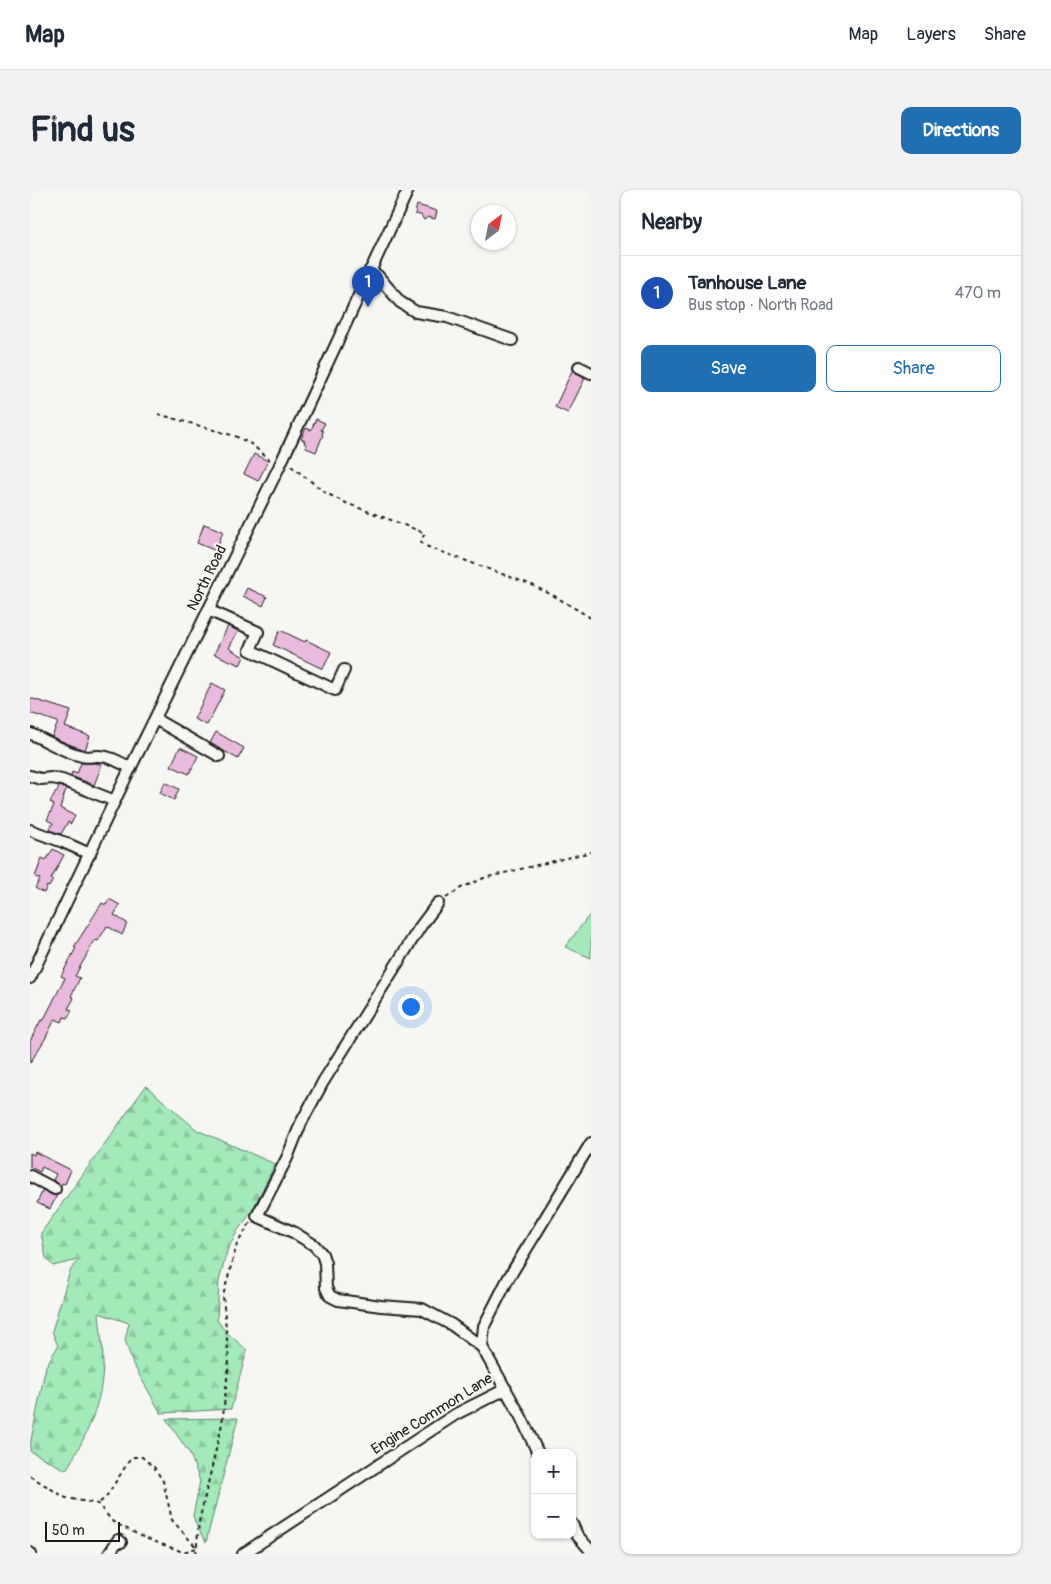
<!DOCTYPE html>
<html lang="en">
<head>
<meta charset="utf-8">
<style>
  :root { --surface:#fff; --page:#f2f2f3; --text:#1f2937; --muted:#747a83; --line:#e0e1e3; --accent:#1f6fb2 }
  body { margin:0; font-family:Pangolin,sans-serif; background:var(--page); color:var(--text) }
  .controls { position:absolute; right:15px; bottom:15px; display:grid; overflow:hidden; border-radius:10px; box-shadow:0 1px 4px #0004 }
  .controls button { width:45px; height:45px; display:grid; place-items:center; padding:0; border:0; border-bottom:1px solid var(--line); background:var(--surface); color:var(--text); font:25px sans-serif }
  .compass { position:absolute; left:441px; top:15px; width:45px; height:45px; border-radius:50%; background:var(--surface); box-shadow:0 1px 4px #0004; rotate:32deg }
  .scale { position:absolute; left:15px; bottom:12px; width:75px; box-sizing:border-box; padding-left:5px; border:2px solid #1c1c1c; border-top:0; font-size:14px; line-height:18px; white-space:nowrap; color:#1c1c1c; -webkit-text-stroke:4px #f6f6f2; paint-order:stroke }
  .you { position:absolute; left:380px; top:816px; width:18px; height:18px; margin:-12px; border:4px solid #fff; border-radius:50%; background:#1a73e8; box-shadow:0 0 0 8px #1a73e833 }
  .badge { display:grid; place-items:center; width:32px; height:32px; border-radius:50%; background:var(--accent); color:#fff; font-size:16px; font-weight:700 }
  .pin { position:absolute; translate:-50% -41px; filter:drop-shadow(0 1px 2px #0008) }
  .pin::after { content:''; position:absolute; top:26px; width:18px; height:15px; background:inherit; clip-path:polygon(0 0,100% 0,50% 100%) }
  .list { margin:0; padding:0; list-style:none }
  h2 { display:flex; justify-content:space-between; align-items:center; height:65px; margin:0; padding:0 20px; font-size:21px }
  h2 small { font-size:16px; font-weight:400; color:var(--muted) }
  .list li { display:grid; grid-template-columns:32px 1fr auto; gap:15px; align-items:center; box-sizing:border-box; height:75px; padding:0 20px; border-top:1px solid var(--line) }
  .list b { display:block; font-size:19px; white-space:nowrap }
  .list p { margin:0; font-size:16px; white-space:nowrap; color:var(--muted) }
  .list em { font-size:16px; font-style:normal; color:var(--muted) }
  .actions { display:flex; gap:10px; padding:15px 20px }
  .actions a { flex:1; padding:11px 0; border:1px solid var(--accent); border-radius:10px; text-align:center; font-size:18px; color:var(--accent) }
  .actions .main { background:var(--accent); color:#fff }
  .map { position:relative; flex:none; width:561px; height:1364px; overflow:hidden; border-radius:10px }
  header { display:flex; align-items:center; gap:30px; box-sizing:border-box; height:70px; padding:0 25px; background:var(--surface); border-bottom:1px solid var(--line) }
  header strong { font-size:24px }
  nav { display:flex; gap:28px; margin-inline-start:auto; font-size:18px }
  .intro { display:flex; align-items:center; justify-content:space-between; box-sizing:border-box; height:120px; padding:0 30px }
  h1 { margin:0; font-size:35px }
  .button { padding:12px 22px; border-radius:10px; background:var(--accent); color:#fff; font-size:18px; font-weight:700 }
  main { display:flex; gap:30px; padding:0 30px }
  aside { flex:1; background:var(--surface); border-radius:10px; box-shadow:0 1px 4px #0004 }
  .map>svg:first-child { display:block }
  .forest { fill:url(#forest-firs); stroke:#5f836a }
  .garden { fill:#a2eab8; stroke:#5f836a }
  .building { fill:#e9badd; stroke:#1c1c1c }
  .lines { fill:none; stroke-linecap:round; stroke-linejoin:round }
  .minor-casing { stroke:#1c1c1c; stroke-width:14 }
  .path { stroke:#1c1c1c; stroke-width:2; stroke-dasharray:4 4; stroke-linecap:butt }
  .minor { stroke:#f6f6f2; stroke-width:10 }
  .labels { text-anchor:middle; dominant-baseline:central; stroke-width:4; stroke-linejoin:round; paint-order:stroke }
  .street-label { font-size:15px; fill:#1c1c1c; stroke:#f6f6f2 }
</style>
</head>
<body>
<header>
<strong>Map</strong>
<nav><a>Map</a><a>Layers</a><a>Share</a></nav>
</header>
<div class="intro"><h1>Find us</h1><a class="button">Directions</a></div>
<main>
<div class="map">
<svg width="561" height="1364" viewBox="0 0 561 1364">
  <defs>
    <pattern id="forest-firs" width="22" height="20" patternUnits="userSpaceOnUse" patternTransform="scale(1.25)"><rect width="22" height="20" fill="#a2eab8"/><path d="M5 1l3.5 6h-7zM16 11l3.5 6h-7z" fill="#8bc89e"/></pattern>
  </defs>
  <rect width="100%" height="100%" fill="#f6f6f2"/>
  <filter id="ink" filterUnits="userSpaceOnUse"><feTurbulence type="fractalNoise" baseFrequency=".02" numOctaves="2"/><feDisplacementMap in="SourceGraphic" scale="10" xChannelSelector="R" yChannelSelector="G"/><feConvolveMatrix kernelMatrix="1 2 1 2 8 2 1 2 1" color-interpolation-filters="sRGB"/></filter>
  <g filter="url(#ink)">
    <path class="forest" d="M116 896 167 940 245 974 221 1023 208 1040 197 1061 189 1091 187 1130 195 1141 217 1160 201 1219 131 1223 103 1174 95 1150 99 1133 69 1123C70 1139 73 1156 73 1173 73 1212 56 1248 36 1280L0 1261V1255L16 1176 28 1156 22 1141 40 1081 48 1070 23 1076 16 1068 11 1043Z
      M208 1228 176 1352 167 1337 163 1326 170 1291 160 1264 136 1229Z"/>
    <path class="garden" d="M561 723V768L535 757Z"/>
    <path class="building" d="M387 15 407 21 405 29 398 27 394 30 391 25 385 24Z
      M543 179 546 183 555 188 538 223 525 217Z
      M286 229 295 233 291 240 293 241 292 245H293L286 262 276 258 277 254 274 253 275 251 271 249 276 238 281 240Z
      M224 264 238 271 228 291 214 284Z
      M174 334 193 341 186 361 167 353Z
      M217 398 237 407 233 416 213 406Z
      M198 436 208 441 199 458 214 467 210 475 184 464Z
      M250 440 275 452 276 450 301 462 293 479 243 455Z
      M182 493 195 500 177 535 164 529Z
      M0 508 41 521 35 537 60 546 55 560 41 555 22 547 28 532 0 523Z
      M186 542 214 558 208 569 180 553Z
      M150 557 168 566 159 584 141 576Z
      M51 573H66L72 575 64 595 41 586 42 582 47 584Z
      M135 592 149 599 144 610 130 603Z
      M29 596 36 599 30 618 45 626 41 634 38 632 31 644 19 640 23 633 17 630 24 615 20 612 26 601 27 602Z
      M23 659 34 665 21 689 23 690 19 697 17 696 14 703 5 698 10 689 5 687 12 668 16 670Z
      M79 709 90 715 84 725 97 733 95 738 92 745 77 736 68 751 65 750 45 786 50 788 41 806 44 808 38 819 42 820 38 828 34 827 32 832 25 829 15 849 0 873V851L11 830 13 831 35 788 31 786 46 758 44 757 72 713 76 715Z
      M5 962 41 980 35 994 32 993 31 996 23 990 26 984 12 977 10 982 0 977V963L4 965Z
      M13 1000 22 1005H27L20 1019 7 1013Z"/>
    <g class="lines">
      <defs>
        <path id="minor" d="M340 80 348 86 370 112 386 122 417 127 482 150
          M549 177 561 183
          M178 420 228 442 220 460 305 500 314 480
          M125 529 189 566
          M1 544C18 551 33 562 52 566 57 568 62 566 67 566 79 565 91 573 101 578
          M0 586 11 589 22 588 32 590 85 611
          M0 640 33 652 60 664
          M408 713 390 737 293 892 271 933 257 968 227 1026 263 1042 284 1055 292 1064 295 1073 296 1098 300 1106 308 1110 351 1116 392 1119 422 1135 452 1157
          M0 788 96 587 249 277 378 0
          M0 986 25 999
          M508 1263 491 1227 452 1157 454 1136 478 1089 561 953
          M542 1334 547 1345 561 1361
          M0 1363 1 1364
          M79 1364 88 1350 91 1352
          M213 1364 426 1224 476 1199"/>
      </defs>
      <use href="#minor" class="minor-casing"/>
      <path class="path" d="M128 224 205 246 221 254 240 270
        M261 276 296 303 316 313 395 343 391 351 393 355 502 395 526 407 561 428
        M416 708 431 698 454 688 561 662
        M0 1286 36 1308 68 1314 83 1332 115 1348 153 1362 167 1358 142 1330 133 1291 124 1277 112 1267H104L99 1271 76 1307 68 1314
        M166 1364 169 1332 192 1234 199 1171 193 1106 207 1054 220 1033"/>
      <use href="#minor" class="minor"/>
    </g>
  </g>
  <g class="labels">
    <g class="street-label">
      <text transform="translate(177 388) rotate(-64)">North Road</text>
      <text transform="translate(402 1224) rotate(-32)">Engine Common Lane</text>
    </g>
  </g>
</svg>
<div class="controls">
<button>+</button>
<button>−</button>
</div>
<svg class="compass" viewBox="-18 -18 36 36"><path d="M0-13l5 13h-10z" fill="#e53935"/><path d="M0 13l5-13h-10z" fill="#747a83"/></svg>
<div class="scale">50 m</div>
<div class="you"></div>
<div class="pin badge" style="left:338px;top:117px;background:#1a4fb4">1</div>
</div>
<aside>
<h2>Nearby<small></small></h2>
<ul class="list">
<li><span class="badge" style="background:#1a4fb4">1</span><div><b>Tanhouse Lane</b><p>Bus stop · North Road</p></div><em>470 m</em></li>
</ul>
<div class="actions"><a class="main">Save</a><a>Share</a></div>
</aside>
</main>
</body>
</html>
